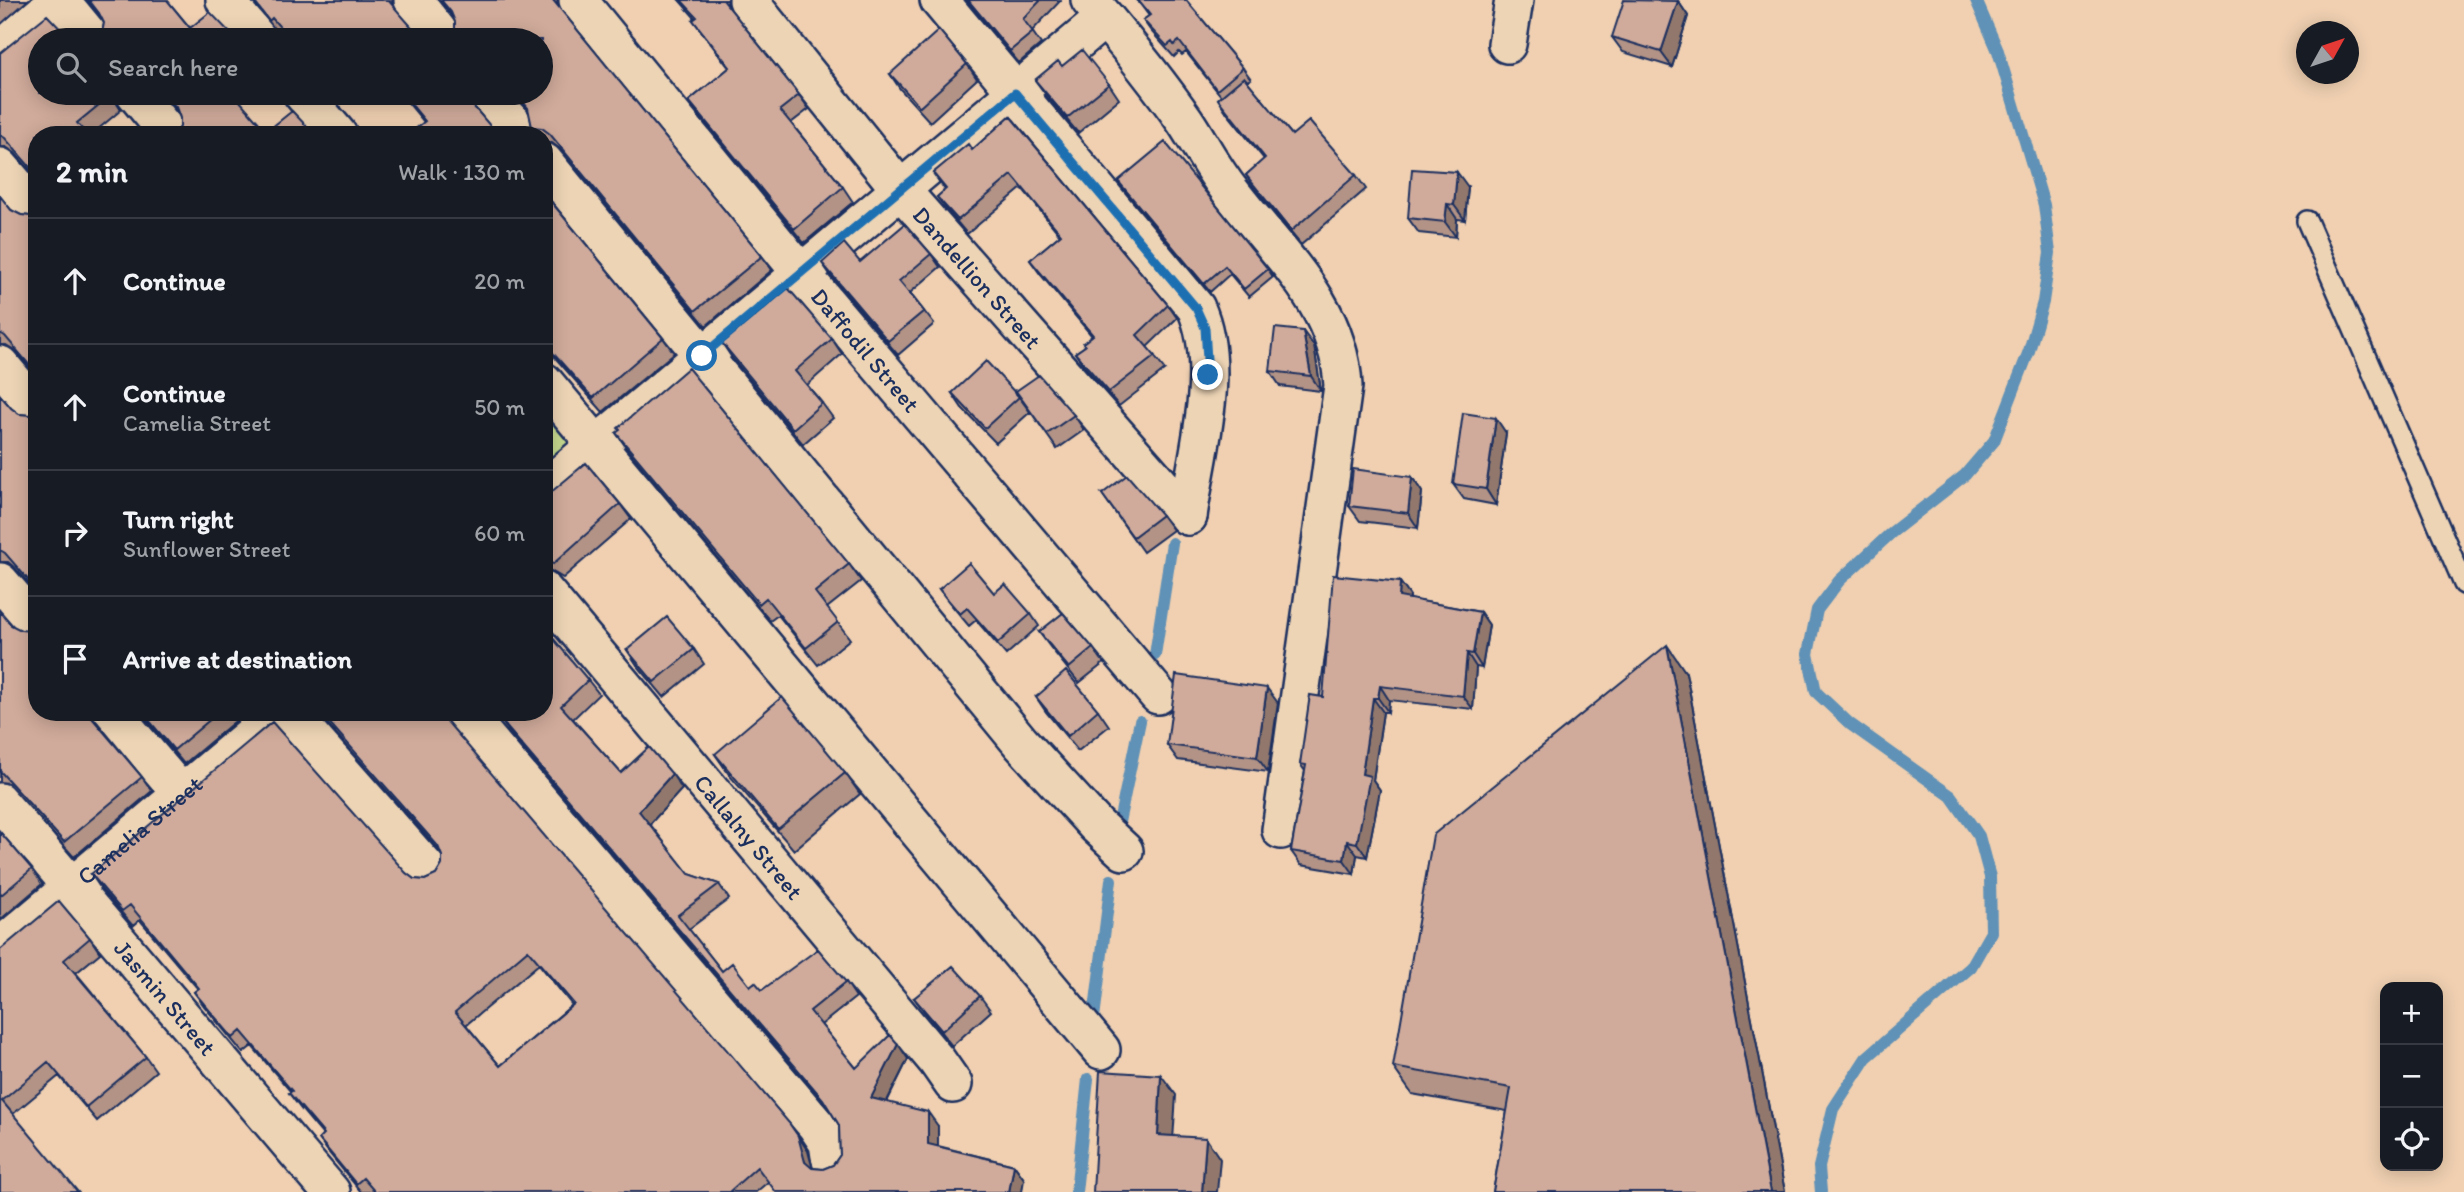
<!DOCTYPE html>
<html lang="en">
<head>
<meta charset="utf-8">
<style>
  :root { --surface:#171b24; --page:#242831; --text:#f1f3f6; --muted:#9ea1a6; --line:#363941 }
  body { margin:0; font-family:Itim,sans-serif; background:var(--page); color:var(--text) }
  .controls { position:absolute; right:21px; bottom:21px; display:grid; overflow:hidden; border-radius:14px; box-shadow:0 4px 18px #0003 }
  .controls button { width:63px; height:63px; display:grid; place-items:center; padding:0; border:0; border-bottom:2px solid var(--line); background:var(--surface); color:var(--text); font:35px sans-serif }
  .compass { position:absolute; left:2296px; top:21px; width:63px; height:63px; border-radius:50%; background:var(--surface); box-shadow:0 4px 18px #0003; rotate:50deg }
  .stop { position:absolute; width:21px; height:21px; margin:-16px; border:5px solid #1f6fb2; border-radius:50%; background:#fff }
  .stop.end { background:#1f6fb2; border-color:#fff; box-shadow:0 2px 7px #0008 }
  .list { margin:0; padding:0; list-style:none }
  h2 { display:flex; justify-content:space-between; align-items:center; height:91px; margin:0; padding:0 28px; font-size:30px }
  h2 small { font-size:23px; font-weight:400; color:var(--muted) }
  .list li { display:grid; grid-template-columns:46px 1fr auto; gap:21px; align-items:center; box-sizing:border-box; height:126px; padding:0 28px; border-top:2px solid var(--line) }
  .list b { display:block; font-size:26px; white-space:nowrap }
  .list p { margin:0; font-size:23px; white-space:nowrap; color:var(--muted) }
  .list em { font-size:23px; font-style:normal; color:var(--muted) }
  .icon { flex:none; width:38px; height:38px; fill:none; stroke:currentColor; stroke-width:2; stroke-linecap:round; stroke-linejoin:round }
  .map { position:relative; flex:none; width:2464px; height:1192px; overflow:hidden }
  .search { position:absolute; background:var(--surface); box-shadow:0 4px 18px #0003; left:28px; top:28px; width:525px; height:77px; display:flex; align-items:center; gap:18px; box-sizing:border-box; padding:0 24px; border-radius:38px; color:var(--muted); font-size:26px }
  .panel { position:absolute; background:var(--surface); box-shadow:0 4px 18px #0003; left:28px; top:126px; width:525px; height:595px; border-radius:28px }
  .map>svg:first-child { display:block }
  .green { fill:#c6d98e; stroke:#708476; stroke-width:2 }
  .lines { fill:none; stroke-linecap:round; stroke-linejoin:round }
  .stream { stroke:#6191b6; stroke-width:12 }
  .lane-casing { stroke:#1b2f5e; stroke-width:24 }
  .street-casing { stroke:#1b2f5e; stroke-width:42 }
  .lane { stroke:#edd4b5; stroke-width:19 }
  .street { stroke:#edd4b5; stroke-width:37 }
  .wall { fill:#b39385; stroke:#1b2f5e; stroke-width:2; fill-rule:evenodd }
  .shaded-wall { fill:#92786c; stroke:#1b2f5e; stroke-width:2 }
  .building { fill:#d0ab9b; stroke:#1b2f5e; stroke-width:2; fill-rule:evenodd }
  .route { stroke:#1f6fb2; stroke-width:9 }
  .labels { text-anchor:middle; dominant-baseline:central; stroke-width:5; stroke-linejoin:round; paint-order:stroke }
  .street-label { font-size:24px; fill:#1b2f5e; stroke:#edd4b5 }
</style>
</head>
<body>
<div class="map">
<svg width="2464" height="1192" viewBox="0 0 2464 1192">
  <rect width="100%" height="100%" fill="#f0d0b1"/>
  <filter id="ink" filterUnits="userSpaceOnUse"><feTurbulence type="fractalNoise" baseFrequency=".0143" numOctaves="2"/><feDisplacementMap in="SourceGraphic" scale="14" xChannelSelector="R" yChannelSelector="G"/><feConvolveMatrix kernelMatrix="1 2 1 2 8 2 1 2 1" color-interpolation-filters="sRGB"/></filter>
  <g filter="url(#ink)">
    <path class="green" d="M544 389 584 436 544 469Z"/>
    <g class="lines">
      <path class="stream" d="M1155 655 1172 543
        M1118 827 1140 721
        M1094 1018 1111 880
        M1076 1192 1088 1079
        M1821 1192 1819 1167 1833 1109 1866 1058 1971 967 1991 932 1990 877 1979 836 1951 796 1850 724 1816 692 1808 654 1817 610 1839 581 1891 533 1965 475 1994 441 2029 351 2043 302 2050 253 2044 205 1998 51 1976 0"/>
      <defs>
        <path id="lane" d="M2307 221 2464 584"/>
        <g id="street">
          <path d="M60 0 93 40"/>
          <path d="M225 0 259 40"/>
          <path d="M413 0 445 40"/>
          <path id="s1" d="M578 0 801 273 1158 695"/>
          <path id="s2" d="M748 0 900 189 1188 516"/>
          <path d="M939 0 1196 308C1223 368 1197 452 1188 516"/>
          <path d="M1090 0C1123 39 1156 79 1185 121 1199 142 1210 164 1225 184 1272 249 1339 301 1343 386L1281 830"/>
          <path d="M1507 44 1514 0"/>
          <path d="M0 50 59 0"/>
          <path d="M135 93 170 135"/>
          <path d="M302 93 338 135"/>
          <path d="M488 93 522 135"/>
          <path d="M544 162 1021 743 1096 825 1124 851"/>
          <path d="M0 167 37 210"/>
          <path d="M0 365 37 409"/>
          <path d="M544 382 1101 1050"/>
          <path d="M544 489 1105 18"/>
          <path d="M0 582 37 625"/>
          <path id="s3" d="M544 591 937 1061 953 1084"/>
          <path d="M112 712 182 794"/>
          <path d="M289 712 432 874"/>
          <path d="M464 712 816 1125 828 1143 831 1163"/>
          <path id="s4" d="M0 802 331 1192"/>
          <path id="s5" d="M0 947 279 712"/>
        </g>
      </defs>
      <use href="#lane" class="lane-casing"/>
      <use href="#street" class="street-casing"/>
      <use href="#lane" class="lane"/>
      <use href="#street" class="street"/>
    </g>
    <path class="wall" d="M0 0H28L0 25Z
      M87 0H167L190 28 237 40 102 33 104 23 101 17Z
      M253 0H393L392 2 394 8 423 40H289L282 32 279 35Z
      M440 0H558L557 3 560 9 762 256 772 270 706 326 560 149 552 143 544 142V135H537L532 127 529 110 515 93H541L455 32V22L453 17Z
      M679 0H728L727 3 730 9 799 95 809 109 791 123 843 187 853 202 804 243 699 115 689 101 729 68 693 20 695 18Z
      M966 0H1061L1032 31 1041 44 1019 63Z
      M1137 0H1186L1243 68 1251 79 1247 81 1292 135 1356 175 1366 189 1301 245 1255 189 1246 175 1264 159 1227 113 1218 99 1221 96 1186 52 1182 55 1179 52 1174 57 1150 30 1143 20 1149 16Z
      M1678 1 1688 16 1672 67 1623 52 1612 37Z
      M0 53 40 93H115V97L121 110 91 135H37V178L15 153 6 147H0Z
      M967 64 977 79 930 122 900 89 890 74Z
      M1062 66 1109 84 1119 99 1078 133 1046 95 1035 80Z
      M162 93H233L267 135H175L180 127V118L178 112Z
      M400 93H468L467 96 470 102 496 134 424 122Z
      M1010 116 1168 305 1177 318 1147 347 1165 370 1119 406 1084 366 1075 353 1085 346 1092 336 1040 274 1030 260 1060 235 1022 188 967 234 947 210 937 197 945 190 933 173 972 150Z
      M1118 181 1268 269 1273 277 1249 297 1230 274 1210 292Z
      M1468 187 1465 220 1457 219 1456 237 1419 233 1408 218Z
      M544 193 663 338 674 353 603 412 544 345Z
      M0 196 11 210 21 215 30 216 37 213V376L16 351 6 345H0Z
      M931 254 940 267 910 293 934 324 898 355 831 276 822 263 860 262Z
      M832 339 842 354 807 385 822 403 833 418 803 444 732 358 722 343Z
      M1314 346 1321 391 1280 386 1270 371Z
      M1016 391 1074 415 1084 430 1057 449Z
      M952 393 1019 397 1030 412 996 443 962 408Z
      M0 395 11 408 19 414 30 415 37 412V593L15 568 8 562H0Z
      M616 433 849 564 861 581 827 608 850 639 818 665 778 615 770 621 628 450Z
      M1506 433 1496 505 1464 499 1453 484Z
      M1412 477 1422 492 1418 528 1360 521 1349 506Z
      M544 492 620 504 631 519 563 578 551 571H544Z
      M1102 494 1162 515 1173 530 1143 552Z
      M1400 582 1410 596V599L1480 612 1489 625 1482 668 1476 667 1473 709 1389 700 1388 712H1383L1373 780 1380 790 1367 857 1357 855 1354 874 1301 865 1291 851 1305 771 1300 764 1323 697Z
      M939 589 994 593 1031 614 1039 626 1006 655 976 620 969 626 948 601Z
      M0 611 92 716 142 777 152 791 74 857 8 783 0 782Z
      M1039 632 1093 648 1104 663 1079 683 1050 647Z
      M694 649 704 664 664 697 637 665 627 650Z
      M1686 673 1785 1192H1493L1507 1111 1412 1094 1393 1067Z
      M588 680 599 694 573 719 621 773 672 774 682 789 650 824 689 874 719 884 729 899 689 929 722 971 750 986 762 990 846 982 856 997 821 1025 856 1068 908 1059 887 1102 938 1126V1146L1014 1165 1024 1179 768 1182 756 1192H361L329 1153 319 1139 323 1135 300 1108 289 1093 291 1092 252 1046 243 1053 204 1006 194 992 198 989 140 920 133 926 101 889 91 874 406 873 414 879 425 880 436 875 442 865V856L441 852 317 712H444V716L445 720 808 1151 813 1168 823 1169 833 1165 840 1155 839 1125 828 1107 510 733 499 718ZM539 964 572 1005 500 1066 466 1025Z
      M1036 697 1098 710 1109 726 1078 751 1046 712Z
      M1278 703 1268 772 1178 760 1167 745Z
      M140 712H246L184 764Z
      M715 754 845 773 860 794 794 850 730 776Z
      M0 832 32 869 42 884 0 920Z
      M90 938 100 953 76 973 146 1057 156 1071 97 1121 59 1076 13 1114 0 1192V950Z
      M980 996 991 1011 952 1046 925 1013 914 998Z"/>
    <path class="shaded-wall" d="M1678 1 1688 16 1672 67 1661 52Z
      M110 93H115V97L121 110Z
      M1457 172 1468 187 1465 220 1454 205Z
      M1447 204 1457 219 1456 237 1445 222Z
      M1303 331 1314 346 1321 391 1311 376Z
      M1496 418 1506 433 1496 505 1486 489Z
      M1412 477 1422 492 1418 528 1408 513Z
      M1400 582 1410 596 1408 611 1399 597Z
      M1480 612 1489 625 1482 668 1473 654Z
      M1667 645 1686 673 1785 1192H1771Z
      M1467 653 1476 667 1473 709 1463 696Z
      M1380 686 1389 700 1388 712 1378 698Z
      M1267 688 1278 703 1268 772 1257 757Z
      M1373 698 1383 712 1373 780 1380 790 1367 857 1357 843 1362 774Z
      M672 774 682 789 649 825 639 811Z
      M1347 841 1357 855 1354 874 1344 860Z
      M898 1044 908 1059 881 1113 871 1098Z
      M1161 1075 1176 1095 1172 1155 1158 1135Z
      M928 1112 938 1126V1158L928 1144Z
      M789 1123 808 1151 815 1177 805 1162Z
      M1206 1138 1220 1159 1217 1192H1202Z
      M1014 1165 1024 1179 1022 1192H1009Z"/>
    <path class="building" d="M89 0H167L190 28 210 12 237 40H97L102 33 104 23 99 13Z
      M253 0H388L423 40H291L272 18 269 21Z
      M441 0H553L762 256 695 311 550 134 542 128 532 127 528 108 516 93H541V40H449L455 32V22L451 12Z
      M681 0H723L799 95 780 110 843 187 794 229 689 101 730 67 693 20 697 17Z
      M968 0H1041L1023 19 1033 32 1010 51Z
      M1138 0H1186L1243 68 1217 90 1179 41 1174 45 1172 42 1167 46 1143 20 1150 15Z
      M1624 0 1678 1 1661 52 1612 37Z
      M47 15 71 40H40V93H110L111 95 77 123 87 135H37V175L5 138 0 135V53Z
      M939 30 967 64 920 107 890 74Z
      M1082 50 1109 84 1067 118 1035 80 1058 61 1062 66Z
      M1244 77 1292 135 1309 121 1356 175 1291 231 1246 175 1265 158 1218 99Z
      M164 93H233L260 124 247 135H175L180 127V118L176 107Z
      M402 93H462L498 135H408L425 121Z
      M292 111 315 135H268L266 132Z
      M1010 116 1168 305 1137 335 1155 356 1109 392 1075 353 1085 346 1083 343 1093 335 1030 260 1061 234 1012 175 958 220 937 197 946 189 933 173 968 144 972 150Z
      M1165 142 1268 269 1244 289 1225 266 1204 284 1118 181Z
      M1412 169 1457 172 1454 205 1447 204 1445 222 1408 218Z
      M544 193 663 338 593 398 544 343Z
      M0 196 11 210 21 215 30 216 37 213V374L5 336 0 333Z
      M905 224 931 254 899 281 924 311 888 341 822 263 844 243 860 262Z
      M788 288 832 339 795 371 822 403 793 429 722 343Z
      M1275 328 1303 331 1311 376 1270 371Z
      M986 361 1019 397 985 428 952 393Z
      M688 368 849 564 815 592 838 622 806 648 766 598 759 604 616 433 620 430 618 428Z
      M1039 375 1074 415 1047 434 1016 391Z
      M0 395 11 408 19 414 30 415 37 412V590L5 553 0 550Z
      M1463 413 1496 418 1486 489 1453 484Z
      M586 463 620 504 553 564 544 559V492L547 490 550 493Z
      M1353 469 1412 477 1408 513 1349 506Z
      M1127 475 1162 515 1133 537 1102 494Z
      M969 563 994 593 1005 584 1031 614 998 643 967 608 960 614 939 589Z
      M1333 575 1400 582 1399 597 1480 612 1473 654 1467 653 1463 696 1380 686 1378 698H1373L1362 774 1370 776 1357 843 1347 841 1344 860 1291 851 1306 765 1300 764 1310 695 1323 697Z
      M0 611 11 625 21 630 30 631 37 628V712H87L142 777 64 842 0 771Z
      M1063 613 1093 648 1069 668 1039 632Z
      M667 617 694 649 654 682 627 650Z
      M552 637 588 680 561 706 621 773 649 747 672 774 639 811 689 874 719 884 678 915 722 971 732 963 750 986 755 982 762 990 818 949 846 982 810 1011 856 1068 890 1035 898 1044 871 1098 928 1112V1144L1014 1165 1009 1192H776L757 1167 729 1192H375L363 1178 356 1184 319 1139 324 1134 289 1093 292 1091 241 1031 233 1038 194 992 199 988 130 905 122 911 91 874 272 722 406 873 414 879 425 880 436 875 442 865V856L438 846 320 712H439L789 1123 798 1136 805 1162 812 1168 823 1169 833 1165 840 1155 839 1125 823 1099 499 718 507 712H544V644ZM528 950 574 1004 500 1066 455 1012Z
      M1667 645 1771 1192H1493L1511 1088 1393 1067 1433 835Z
      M1066 671 1098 710 1068 736 1036 697Z
      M1176 675 1267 688 1257 757 1167 745Z
      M782 697 845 773 778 829 715 754Z
      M142 712H219L174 750Z
      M0 832 32 869 0 896Z
      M59 901 90 938 64 960 146 1057 86 1107 48 1062 2 1101 78 1192H0V950Z
      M953 966 980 996 942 1031 914 998Z
      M1100 1071 1161 1075 1158 1135 1206 1138 1202 1192H1093Z"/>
  </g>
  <g class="lines" filter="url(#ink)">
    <path class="route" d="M702 356 1015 93 1196 308 1205 328 1208 375"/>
  </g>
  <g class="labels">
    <g class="street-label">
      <text stroke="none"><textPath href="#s2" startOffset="360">Dandellion Street</textPath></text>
      <text stroke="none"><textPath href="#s1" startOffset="453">Daffodil Street</textPath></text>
      <text stroke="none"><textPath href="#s5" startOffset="182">Camelia Street</textPath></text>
      <text stroke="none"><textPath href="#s3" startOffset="320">Callalny Street</textPath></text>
      <text stroke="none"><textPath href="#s4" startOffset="256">Jasmin Street</textPath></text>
    </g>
  </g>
</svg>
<div class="controls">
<button>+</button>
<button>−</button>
<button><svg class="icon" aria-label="locate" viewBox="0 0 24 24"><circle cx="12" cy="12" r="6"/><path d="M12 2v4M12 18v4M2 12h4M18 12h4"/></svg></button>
</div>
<svg class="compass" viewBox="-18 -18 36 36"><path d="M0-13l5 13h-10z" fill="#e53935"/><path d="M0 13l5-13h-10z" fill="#9ea1a6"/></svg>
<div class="stop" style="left:702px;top:356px"></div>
<div class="stop end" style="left:1208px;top:375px"></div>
<div class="search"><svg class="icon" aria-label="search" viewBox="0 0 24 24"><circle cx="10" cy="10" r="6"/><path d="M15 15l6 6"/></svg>Search here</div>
<section class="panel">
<h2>2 min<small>Walk · 130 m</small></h2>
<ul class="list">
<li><svg class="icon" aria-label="ahead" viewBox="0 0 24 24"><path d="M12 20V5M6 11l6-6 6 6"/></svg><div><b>Continue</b></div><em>20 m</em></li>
<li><svg class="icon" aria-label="ahead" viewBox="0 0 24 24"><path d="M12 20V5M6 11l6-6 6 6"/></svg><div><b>Continue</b><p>Camelia Street</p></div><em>50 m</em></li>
<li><svg class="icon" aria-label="right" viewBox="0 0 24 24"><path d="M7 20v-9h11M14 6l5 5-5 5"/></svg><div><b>Turn right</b><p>Sunflower Street</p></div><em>60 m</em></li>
<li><svg class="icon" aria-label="arrive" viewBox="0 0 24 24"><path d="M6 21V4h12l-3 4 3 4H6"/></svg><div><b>Arrive at destination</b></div></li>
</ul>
</section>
</div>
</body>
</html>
